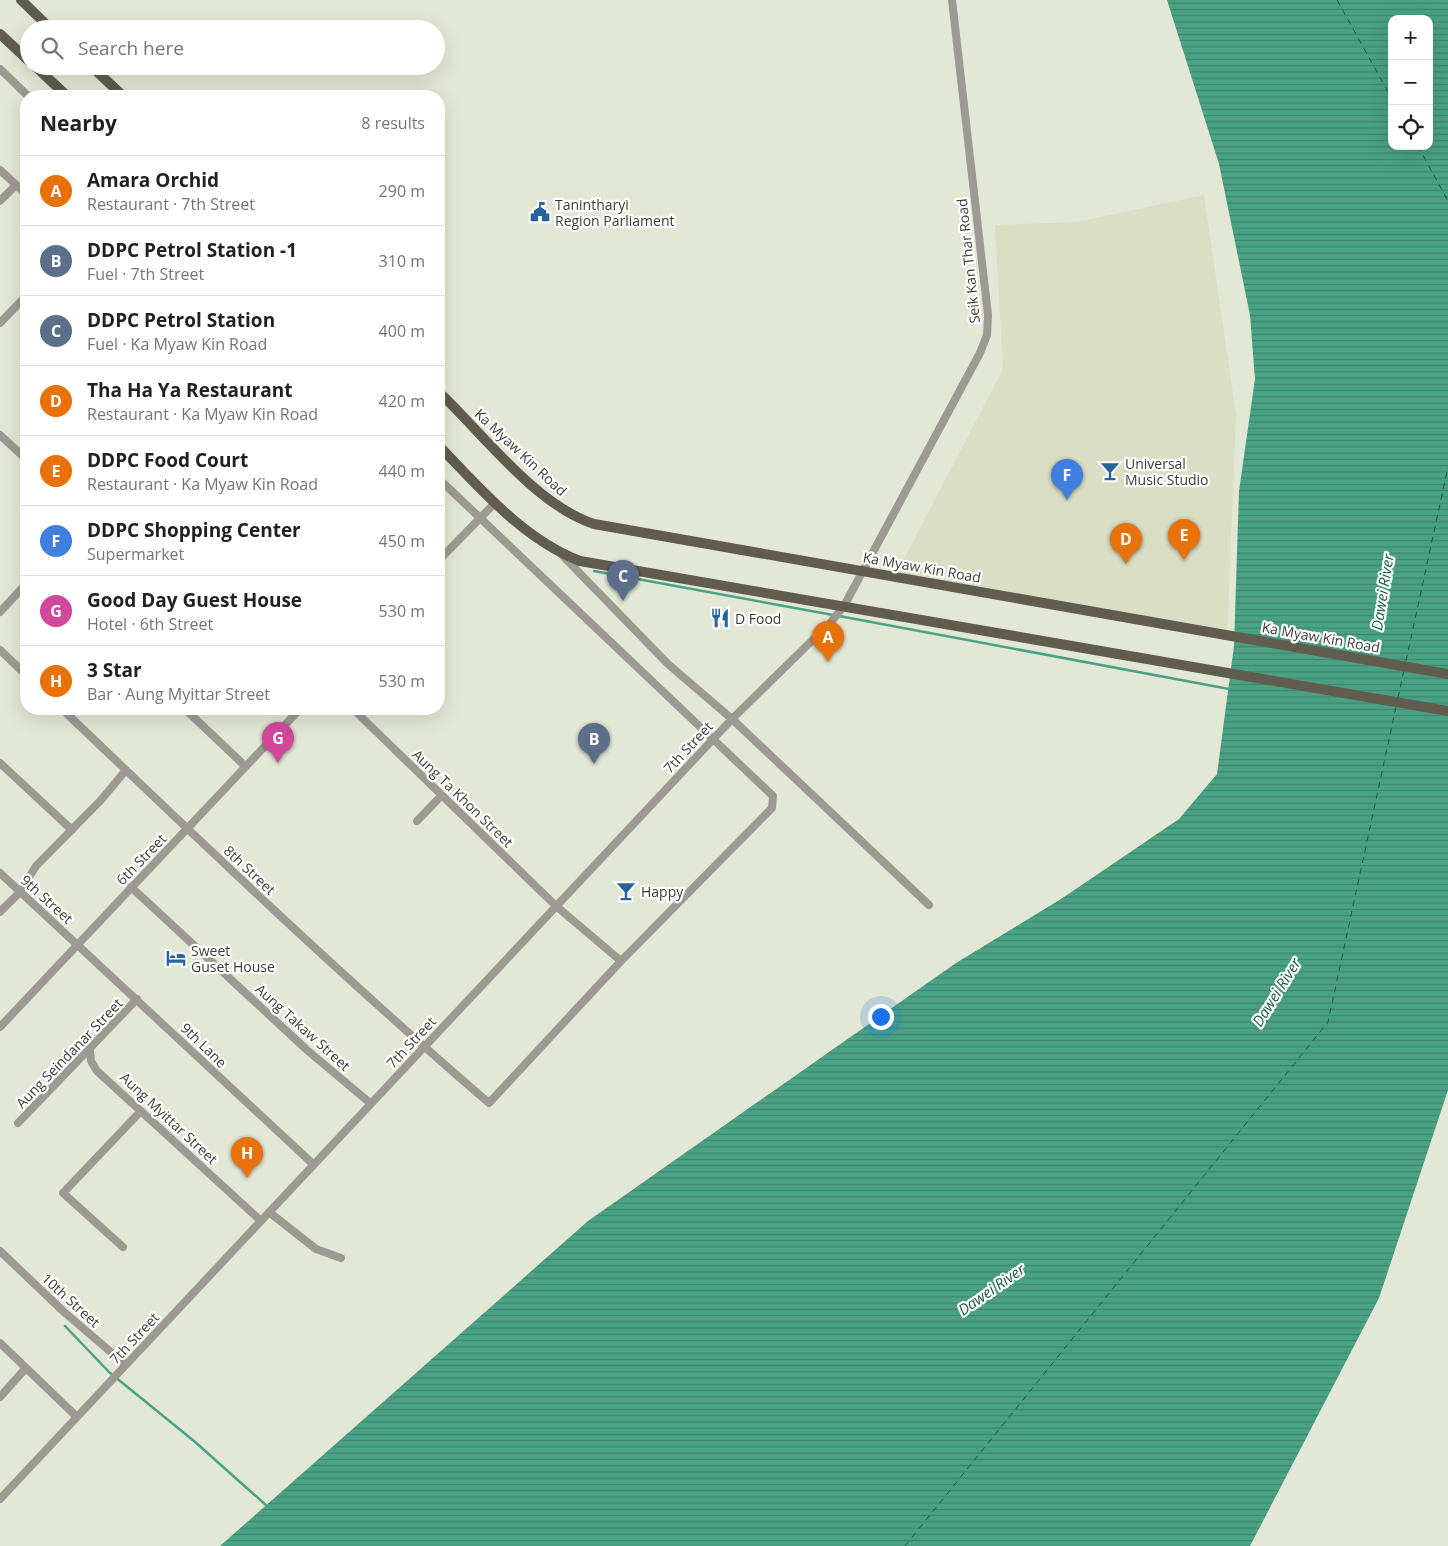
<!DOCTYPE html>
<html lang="en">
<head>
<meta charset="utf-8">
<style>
  :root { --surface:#fff; --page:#f6f6f6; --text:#202124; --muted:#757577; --line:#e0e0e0; --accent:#ea580c }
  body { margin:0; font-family:"Open Sans",sans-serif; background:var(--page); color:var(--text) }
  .controls { position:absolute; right:15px; top:15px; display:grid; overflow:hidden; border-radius:10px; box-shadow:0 5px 20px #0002 }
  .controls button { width:45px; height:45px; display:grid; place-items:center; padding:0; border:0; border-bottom:1px solid var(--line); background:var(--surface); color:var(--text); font:25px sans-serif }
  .you { position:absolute; left:880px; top:1016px; width:18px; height:18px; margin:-12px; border:4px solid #fff; border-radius:50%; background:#1a73e8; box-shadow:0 0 0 8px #1a73e833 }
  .badge { display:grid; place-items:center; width:32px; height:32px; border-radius:50%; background:var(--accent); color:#fff; font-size:16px; font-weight:700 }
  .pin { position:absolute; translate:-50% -41px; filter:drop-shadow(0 1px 2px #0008) }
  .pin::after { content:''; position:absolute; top:26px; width:18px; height:15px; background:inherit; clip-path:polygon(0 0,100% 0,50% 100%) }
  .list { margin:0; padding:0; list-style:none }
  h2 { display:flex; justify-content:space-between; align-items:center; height:65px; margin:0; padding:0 20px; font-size:21px }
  h2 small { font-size:16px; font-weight:400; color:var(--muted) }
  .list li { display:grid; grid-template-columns:32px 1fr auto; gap:15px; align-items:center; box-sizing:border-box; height:70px; padding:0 20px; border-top:1px solid var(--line) }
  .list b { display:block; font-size:19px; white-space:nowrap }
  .list p { margin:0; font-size:16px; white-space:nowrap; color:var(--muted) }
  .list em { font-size:16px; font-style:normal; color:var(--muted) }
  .icon { flex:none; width:28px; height:28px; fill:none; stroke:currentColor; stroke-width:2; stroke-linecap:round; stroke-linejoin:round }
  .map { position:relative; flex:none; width:1448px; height:1546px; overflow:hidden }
  .search { position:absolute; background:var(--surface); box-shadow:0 5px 20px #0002; left:20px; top:20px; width:425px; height:55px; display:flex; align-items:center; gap:12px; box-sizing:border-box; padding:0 18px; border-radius:28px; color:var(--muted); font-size:19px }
  .panel { position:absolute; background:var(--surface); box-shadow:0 5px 20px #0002; left:20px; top:90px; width:425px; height:625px; border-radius:20px }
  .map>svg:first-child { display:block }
  .built { fill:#d9dec5 }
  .water { fill:url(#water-rules); fill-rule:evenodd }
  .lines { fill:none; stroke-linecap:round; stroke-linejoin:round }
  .stream { stroke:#4aa285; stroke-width:2.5 }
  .ferry { stroke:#165c48; stroke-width:1; stroke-dasharray:6 5; stroke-linecap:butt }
  .minor { stroke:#9c9a93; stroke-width:8 }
  .major { stroke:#615c50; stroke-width:10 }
  .labels { text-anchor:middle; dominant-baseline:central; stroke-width:4.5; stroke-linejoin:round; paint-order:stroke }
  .poi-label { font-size:14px; fill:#3b3d36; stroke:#fff; text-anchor:start }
  .street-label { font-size:14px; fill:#3b3d36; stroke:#fff }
  .water-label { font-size:15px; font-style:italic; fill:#165c48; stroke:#fff }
</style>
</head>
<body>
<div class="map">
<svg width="1448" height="1546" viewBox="0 0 1448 1546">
  <defs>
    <pattern id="water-rules" width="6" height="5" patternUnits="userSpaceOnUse" patternTransform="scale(1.25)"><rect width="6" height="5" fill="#4aa285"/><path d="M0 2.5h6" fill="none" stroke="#3f856e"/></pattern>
  </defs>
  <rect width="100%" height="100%" fill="#e3e7d5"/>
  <path class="built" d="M1204 195 1236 415 1227 640 892 582 1003 369 995 225 1077 222Z"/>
  <path class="water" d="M1167 0H1448V1090L1379 1298 1250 1546H220L588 1221 956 963 1061 899 1179 819 1217 774 1234 646 1239 491 1255 379 1250 315 1219 164ZM1392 19H1429V146H1392Z"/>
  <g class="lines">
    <path class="stream" d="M594 571 833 615
      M839 616 1229 689
      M65 1326 109 1372 194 1441 267 1506"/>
    <path class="ferry" d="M1337 0 1392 99
      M1418 146 1448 201
      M1406 661 1448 467
      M1398 698 1404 670
      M905 1546 1328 1022 1396 707"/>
    <path class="minor" d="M0 69 28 96
      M0 170 26 194
      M0 201 16 185
      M0 323 26 296
      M0 435 26 459
      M561 554 668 664 732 719 929 905
      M439 560 495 503
      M0 612 26 584
      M0 650 26 675
      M62 709C202 843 342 977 489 1103L621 961
      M185 709 245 766
      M353 709 556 906 621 961 772 808 773 796 439 479
      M0 763 72 830
      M417 821 441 796
      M0 873 313 1164
      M131 887 307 1050 370 1103
      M0 912 20 892 36 866 101 800 126 770
      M0 1027 300 709
      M90 1050 91 1061 97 1071 261 1221
      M18 1123 137 999
      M269 1212 316 1249 341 1258
      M123 1247 63 1193 140 1112
      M0 1251 64 1312 126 1365
      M0 1343 77 1417
      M0 1397 25 1369
      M0 1499 732 719 831 622 844 606 980 353 987 335 988 315 952 0"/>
    <path class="major" d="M21 0 51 29
      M0 34 29 61
      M35 66 67 96
      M91 66 123 96
      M439 392C483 434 536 505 594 524L1448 674
      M439 446C481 489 523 539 580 561L1448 711"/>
  </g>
  <defs>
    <symbol id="civic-bare" viewBox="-9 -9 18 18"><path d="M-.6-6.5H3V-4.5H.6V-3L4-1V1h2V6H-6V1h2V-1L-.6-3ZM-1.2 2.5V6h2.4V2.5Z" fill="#27649b" stroke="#fff" stroke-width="2.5" paint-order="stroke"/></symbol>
    <symbol id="bar-bare" viewBox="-9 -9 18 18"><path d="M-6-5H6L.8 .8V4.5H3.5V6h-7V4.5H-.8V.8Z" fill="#27649b" stroke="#fff" stroke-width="2.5" paint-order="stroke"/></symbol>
    <symbol id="restaurant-bare" viewBox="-9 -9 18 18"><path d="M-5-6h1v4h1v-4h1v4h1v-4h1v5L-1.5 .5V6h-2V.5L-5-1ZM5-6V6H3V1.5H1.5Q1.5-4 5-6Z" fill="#27649b" stroke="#fff" stroke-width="2.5" paint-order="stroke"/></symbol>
    <symbol id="hotel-bare" viewBox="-9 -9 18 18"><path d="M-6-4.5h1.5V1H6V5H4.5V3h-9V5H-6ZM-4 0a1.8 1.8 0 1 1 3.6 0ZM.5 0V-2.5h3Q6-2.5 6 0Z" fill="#27649b" stroke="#fff" stroke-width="2.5" paint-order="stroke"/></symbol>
  </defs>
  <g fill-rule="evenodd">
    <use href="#civic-bare" x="526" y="198" width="28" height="28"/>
    <use href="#bar-bare" x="1096" y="457" width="28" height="28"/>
    <use href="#restaurant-bare" x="706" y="604" width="28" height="28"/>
    <use href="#bar-bare" x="612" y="877" width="28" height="28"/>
    <use href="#hotel-bare" x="162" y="944" width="28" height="28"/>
  </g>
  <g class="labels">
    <g class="poi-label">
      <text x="555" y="204">Tanintharyi<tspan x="555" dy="16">Region Parliament</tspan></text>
      <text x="1125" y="463">Universal<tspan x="1125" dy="16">Music Studio</tspan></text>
      <text x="735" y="618">D Food</text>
      <text x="641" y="891">Happy</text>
      <text x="191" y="950">Sweet<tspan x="191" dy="16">Guset House</tspan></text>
    </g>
    <g class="street-label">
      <text transform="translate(968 261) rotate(-96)">Seik Kan Thar Road</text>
      <text transform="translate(521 452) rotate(43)">Ka Myaw Kin Road</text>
      <text transform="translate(922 567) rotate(10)">Ka Myaw Kin Road</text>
      <text transform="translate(1321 637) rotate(10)">Ka Myaw Kin Road</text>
      <text transform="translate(688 747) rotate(-47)">7th Street</text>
      <text transform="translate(463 798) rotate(44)">Aung Ta Khon Street</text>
      <text transform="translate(141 859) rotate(-46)">6th Street</text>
      <text transform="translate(250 870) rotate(43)">8th Street</text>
      <text transform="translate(47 899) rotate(42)">9th Street</text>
      <text transform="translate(303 1027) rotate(42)">Aung Takaw Street</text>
      <text transform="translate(411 1042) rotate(-47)">7th Street</text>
      <text transform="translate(204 1045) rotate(44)">9th Lane</text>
      <text transform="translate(69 1053) rotate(-46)">Aung Seindanar Street</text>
      <text transform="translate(169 1118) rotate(43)">Aung Myittar Street</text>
      <text transform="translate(71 1300) rotate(42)">10th Street</text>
      <text transform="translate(134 1338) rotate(-47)">7th Street</text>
    </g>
    <g class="water-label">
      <text transform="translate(1382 592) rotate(-81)">Dawei River</text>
      <text transform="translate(1276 992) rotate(-58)">Dawei River</text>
      <text transform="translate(991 1289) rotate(-35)">Dawei River</text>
    </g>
  </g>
</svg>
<div class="controls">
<button>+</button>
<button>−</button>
<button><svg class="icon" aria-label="locate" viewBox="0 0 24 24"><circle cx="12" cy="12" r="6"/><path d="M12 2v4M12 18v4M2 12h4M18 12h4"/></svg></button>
</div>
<div class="you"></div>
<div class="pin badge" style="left:828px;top:662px;background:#e8710a">A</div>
<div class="pin badge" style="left:594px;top:764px;background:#5c6f8a">B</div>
<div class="pin badge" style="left:623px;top:601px;background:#5c6f8a">C</div>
<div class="pin badge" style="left:1126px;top:564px;background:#e8710a">D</div>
<div class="pin badge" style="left:1184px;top:560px;background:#e8710a">E</div>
<div class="pin badge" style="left:1067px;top:500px;background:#3f7fe0">F</div>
<div class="pin badge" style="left:278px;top:763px;background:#d1479c">G</div>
<div class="pin badge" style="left:247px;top:1178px;background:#e8710a">H</div>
<div class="search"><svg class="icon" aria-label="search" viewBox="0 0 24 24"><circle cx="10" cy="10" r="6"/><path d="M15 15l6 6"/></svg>Search here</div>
<section class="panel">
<h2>Nearby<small>8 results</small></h2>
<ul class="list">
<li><span class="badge" style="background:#e8710a">A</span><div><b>Amara Orchid</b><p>Restaurant · 7th Street</p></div><em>290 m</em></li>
<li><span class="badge" style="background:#5c6f8a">B</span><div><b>DDPC Petrol Station -1</b><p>Fuel · 7th Street</p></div><em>310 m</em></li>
<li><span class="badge" style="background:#5c6f8a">C</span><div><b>DDPC Petrol Station</b><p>Fuel · Ka Myaw Kin Road</p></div><em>400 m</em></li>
<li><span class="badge" style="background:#e8710a">D</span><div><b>Tha Ha Ya Restaurant</b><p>Restaurant · Ka Myaw Kin Road</p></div><em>420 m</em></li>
<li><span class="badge" style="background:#e8710a">E</span><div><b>DDPC Food Court</b><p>Restaurant · Ka Myaw Kin Road</p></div><em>440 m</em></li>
<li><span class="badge" style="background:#3f7fe0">F</span><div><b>DDPC Shopping Center</b><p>Supermarket</p></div><em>450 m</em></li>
<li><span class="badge" style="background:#d1479c">G</span><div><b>Good Day Guest House</b><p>Hotel · 6th Street</p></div><em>530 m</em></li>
<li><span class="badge" style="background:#e8710a">H</span><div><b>3 Star</b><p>Bar · Aung Myittar Street</p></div><em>530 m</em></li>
</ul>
</section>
</div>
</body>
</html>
